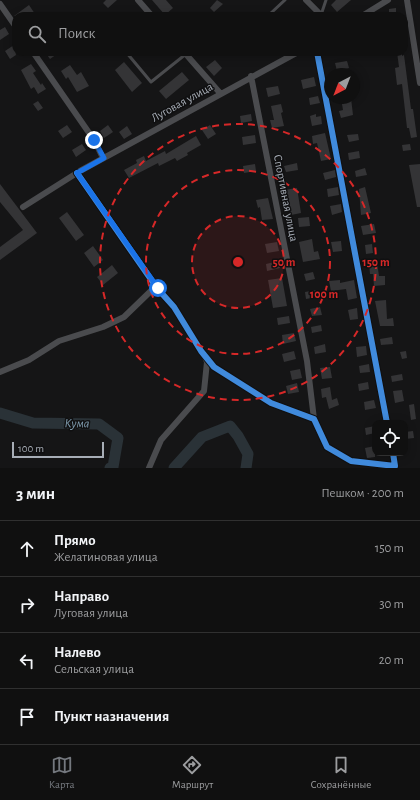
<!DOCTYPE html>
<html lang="ru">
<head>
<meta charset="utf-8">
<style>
  :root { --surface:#101010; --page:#191919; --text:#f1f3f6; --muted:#9c9d9f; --line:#303030; --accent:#74787e }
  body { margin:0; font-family:"Alegreya Sans",sans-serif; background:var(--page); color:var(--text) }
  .controls { position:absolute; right:12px; bottom:12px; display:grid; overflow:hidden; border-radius:8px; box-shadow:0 2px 10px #0003 }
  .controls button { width:36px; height:36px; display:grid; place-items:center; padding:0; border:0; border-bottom:1px solid var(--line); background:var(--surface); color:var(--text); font:20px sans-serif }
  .compass { position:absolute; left:324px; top:68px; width:36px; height:36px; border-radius:50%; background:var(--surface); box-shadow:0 2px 10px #0003; rotate:222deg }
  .scale { position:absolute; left:12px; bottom:10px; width:92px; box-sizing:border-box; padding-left:4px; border:2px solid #a7adb6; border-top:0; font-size:11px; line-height:14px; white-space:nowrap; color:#a7adb6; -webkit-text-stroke:3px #101011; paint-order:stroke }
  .stop { position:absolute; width:12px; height:12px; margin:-9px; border:3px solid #1a73e8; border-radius:50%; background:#fff }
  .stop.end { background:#1a73e8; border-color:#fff; box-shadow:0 1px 4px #0008 }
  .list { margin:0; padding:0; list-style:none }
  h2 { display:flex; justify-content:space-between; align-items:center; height:52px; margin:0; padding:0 16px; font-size:17px }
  h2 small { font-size:13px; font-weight:400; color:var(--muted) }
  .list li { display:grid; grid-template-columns:26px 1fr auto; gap:12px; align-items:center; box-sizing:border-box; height:56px; padding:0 16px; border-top:1px solid var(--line) }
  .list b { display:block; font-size:15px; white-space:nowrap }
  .list p { margin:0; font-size:13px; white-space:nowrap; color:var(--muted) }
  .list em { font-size:13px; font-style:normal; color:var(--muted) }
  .icon { flex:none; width:22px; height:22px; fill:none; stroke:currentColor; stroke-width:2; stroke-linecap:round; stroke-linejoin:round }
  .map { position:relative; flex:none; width:420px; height:468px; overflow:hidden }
  .search { position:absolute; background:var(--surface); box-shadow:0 2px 10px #0003; left:12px; right:12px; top:12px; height:44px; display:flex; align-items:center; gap:10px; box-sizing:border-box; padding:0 14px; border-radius:12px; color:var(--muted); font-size:15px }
  .sheet { height:276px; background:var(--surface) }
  nav { display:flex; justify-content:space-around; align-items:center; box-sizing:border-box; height:56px; border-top:1px solid var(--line); background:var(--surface); font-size:11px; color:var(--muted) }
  nav a { display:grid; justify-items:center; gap:2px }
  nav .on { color:var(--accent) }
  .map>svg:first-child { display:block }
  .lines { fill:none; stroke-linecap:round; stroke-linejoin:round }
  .river { stroke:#2a3237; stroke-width:11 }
  .building { fill:#343436 }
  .service { stroke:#4a4b4e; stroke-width:3 }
  .minor { stroke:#4a4b4e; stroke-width:6 }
  .cycleway-casing { stroke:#101011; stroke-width:8 }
  .cycleway { stroke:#408adc; stroke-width:6 }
  .route { stroke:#1a73e8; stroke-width:5 }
  .ring { fill:none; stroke:#d62828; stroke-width:2; stroke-dasharray:7 5 }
  .labels { text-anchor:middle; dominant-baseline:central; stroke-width:3; stroke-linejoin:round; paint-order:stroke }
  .street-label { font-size:12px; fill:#a7adb6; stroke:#101011 }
  .water-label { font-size:13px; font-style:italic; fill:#809db0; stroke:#101011 }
  .centre { fill:#d62828; stroke:#101011; stroke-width:2 }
  .ring-label { font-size:12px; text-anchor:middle; font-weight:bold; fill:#d62828; stroke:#101011; stroke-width:3; stroke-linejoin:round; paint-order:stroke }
</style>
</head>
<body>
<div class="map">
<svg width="420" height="468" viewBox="0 0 420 468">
  <rect width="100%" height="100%" fill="#151516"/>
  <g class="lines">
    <path class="river" d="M0 413 33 423 99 424 118 438 113 467 110 468
      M174 468 202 437 230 426 238 436 248 454 246 468"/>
  </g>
  <path class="building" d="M106 0H117L108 8 103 3Z
    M152 0H166L173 8 165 15Z
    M217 0 223 4 214 12 210 8Z
    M336 0H351L337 12 331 5Z
    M29 5 35 14 32 16H14Z
    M396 8V16H389V9Z
    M5 27 9 34 0 40V30Z
    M14 45 16 55 10 59 5 51Z
    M45 52H60L50 59Z
    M397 52H402V56L404 55 411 109H413L417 137 411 138 409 128H407L402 84 397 85 395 68 399 67Z
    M215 60 222 68 214 76 206 67Z
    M347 61 349 68 337 71 335 63Z
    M124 62 142 83 132 92 115 70Z
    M31 64 36 71 33 73 41 85 42 83 46 89 38 94 34 87 31 89 21 70Z
    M70 65 77 75 81 72 89 86 77 92 68 77 66 79 61 71Z
    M182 72 189 80 166 99 159 91Z
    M314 77 316 86 303 89 301 80Z
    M278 86 280 94 268 97 266 88Z
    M318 96 320 103 310 105 309 98Z
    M341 98H351L353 115 341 118 339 111 343 110Z
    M38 101 43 108 38 111 33 104Z
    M281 104 283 112 281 113 284 126 272 128 270 120H274L271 106Z
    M251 114 252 121 241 123 240 116Z
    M316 114V117L321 116 322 124 312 126 310 116Z
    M67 125 72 132 63 138 58 131Z
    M108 125 113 132 104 138 100 131Z
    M210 125 216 134 208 139 202 130Z
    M127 126 132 134 124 139 119 132Z
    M325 133 331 159 321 161 317 143 313 144 312 136Z
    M358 134 359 140 349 142 347 135Z
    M255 135 256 143 243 145 242 137Z
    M196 136 201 145 187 153 188 155 177 161 175 158 159 166 158 163 129 178 124 170 137 163 136 160 144 156 146 161 165 151 166 154Z
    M82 144 86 150 76 157 72 150Z
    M410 144 411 150 403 151 402 145Z
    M359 151 360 158 349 160 348 153Z
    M297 163 298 170 286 172 284 166Z
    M255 164 256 171 244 173 243 166Z
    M420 164V207H417L409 165Z
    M365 168 367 175 356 177 355 171Z
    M335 170 336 177 325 180 323 173Z
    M0 184 37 233 0 260V247L23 230 0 202Z
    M338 187 339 195 328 197 327 189Z
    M365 187 371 213 361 215 359 189Z
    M297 188 301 213 291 215 288 198H285L284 190Z
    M268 198 273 219 262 220 260 207 258 208 256 200Z
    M341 204 342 212 332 215 330 206Z
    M67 212 84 235 76 241 59 218Z
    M309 217 310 226 299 227 298 218Z
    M374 224 376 233 363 235 361 226Z
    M312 239 314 252 318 251 320 259 303 262 299 242Z
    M341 241 342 251 333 252 331 242Z
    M277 242 279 251 267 253 265 244Z
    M372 244 373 253 366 254 365 245Z
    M93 246 103 260 94 267 84 253Z
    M279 261 280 268 267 271 266 264Z
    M377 262 379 276H385V285L374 286 373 274H370L369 263Z
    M112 265 118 273 103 285 97 277Z
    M313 272 315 279 306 281 304 274Z
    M282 278 287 306 273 308 268 280Z
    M340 280V283L354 280 357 298 348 300 346 289 331 291 329 281Z
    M316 290 317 297 306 299 305 292Z
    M386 300 387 319 393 318 394 326H380L375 301Z
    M320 307 322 315 312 316 310 309Z
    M357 308 358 319 350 320 348 310Z
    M289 316 290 323 278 325 277 318Z
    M321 325 322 331 312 333 311 327Z
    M294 333 296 341 283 344 282 335Z
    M392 337 393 344 381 345 380 339Z
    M325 344 326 352 315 354 314 347Z
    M366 346 367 355 357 357 356 347Z
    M294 351 296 359 284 362 282 354Z
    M406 351 407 358 402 359 400 352Z
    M369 364 370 372 360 373 359 366Z
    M330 367 332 378 322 379 320 368Z
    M300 369 302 378 292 380 290 371Z
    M402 374 403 380 392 382 391 376Z
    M368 382 369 389 359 391 358 384Z
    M297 383 299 392 288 394 286 386Z
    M330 387 332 400 337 398 339 405 329 409 326 397 322 398 321 389Z
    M402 390 404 401 395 403 393 391Z
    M374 400 376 408 365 410 364 402Z
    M414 404 416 419 411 420 409 405Z
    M375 426V433L366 435 365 428Z
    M413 431 414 438 405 439V432Z
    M375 446V457L367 458 365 448Z"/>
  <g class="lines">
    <path class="service" d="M321 15 326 0
      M271 16V13L285 0
      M126 52 151 82 186 54"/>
    <path class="minor" d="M138 0 152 16
      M306 0 322 16
      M407 0 420 83
      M0 4 16 27
      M362 16 388 0
      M33 52 94 140 103 158
      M184 52 220 93
      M317 52 387 423
      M251 76 307 361 314 419
      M77 173 157 288 174 307 201 351 214 367 271 403 314 419 327 447 351 461 395 466 393 453
      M23 207 80 171 298 52
      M0 372 29 360 59 341 103 327 124 317 156 286
      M149 468 161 440 204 391 207 362 205 357"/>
    <defs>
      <path id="cycleway" d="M317 52 387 423
        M77 173 157 288 174 307 201 351 214 367 271 403 314 419 327 447 351 461 395 466 393 453"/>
    </defs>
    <use href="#cycleway" class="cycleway-casing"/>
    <use href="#cycleway" class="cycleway"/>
  </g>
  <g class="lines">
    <path class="route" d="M94 140 104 158 77 173 158 288"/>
  </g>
  <circle cx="238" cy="262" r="46" fill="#d62828" fill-opacity=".12"/>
  <g class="ring">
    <circle cx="238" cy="262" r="46"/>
    <circle cx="238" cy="262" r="92"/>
    <circle cx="238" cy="262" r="138"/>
  </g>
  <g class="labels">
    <g class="street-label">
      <text transform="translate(182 102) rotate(-29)">Луговая улица</text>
      <text transform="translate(286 198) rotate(79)">Спортивная улица</text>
    </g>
    <g class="water-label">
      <text transform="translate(77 424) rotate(1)">Кума</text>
    </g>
  </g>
  <circle cx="238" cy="262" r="6" class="centre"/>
  <g class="ring-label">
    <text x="284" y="266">50 m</text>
    <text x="376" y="266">150 m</text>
    <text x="324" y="298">100 m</text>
  </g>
</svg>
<div class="controls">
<button><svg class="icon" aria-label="locate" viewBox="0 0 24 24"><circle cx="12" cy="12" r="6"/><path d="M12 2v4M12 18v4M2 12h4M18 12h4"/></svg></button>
</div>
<svg class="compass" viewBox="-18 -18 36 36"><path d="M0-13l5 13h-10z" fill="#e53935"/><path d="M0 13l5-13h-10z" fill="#9c9d9f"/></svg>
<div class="scale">100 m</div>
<div class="stop" style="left:158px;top:288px"></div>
<div class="stop end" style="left:94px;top:140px"></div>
<div class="search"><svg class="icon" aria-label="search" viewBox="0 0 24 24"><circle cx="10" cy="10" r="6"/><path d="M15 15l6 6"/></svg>Поиск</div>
</div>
<section class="sheet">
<h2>3 мин<small>Пешком · 200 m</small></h2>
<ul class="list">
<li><svg class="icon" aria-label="ahead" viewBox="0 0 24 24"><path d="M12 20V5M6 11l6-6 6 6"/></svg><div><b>Прямо</b><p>Желатиновая улица</p></div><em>150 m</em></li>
<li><svg class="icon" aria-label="right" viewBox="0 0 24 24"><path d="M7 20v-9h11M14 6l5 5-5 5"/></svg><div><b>Направо</b><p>Луговая улица</p></div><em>30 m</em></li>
<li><svg class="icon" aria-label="left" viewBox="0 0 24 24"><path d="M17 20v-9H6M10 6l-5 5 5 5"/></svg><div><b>Налево</b><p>Сельская улица</p></div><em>20 m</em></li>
<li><svg class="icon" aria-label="arrive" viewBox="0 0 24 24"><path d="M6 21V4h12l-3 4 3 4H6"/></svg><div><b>Пункт назначения</b></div></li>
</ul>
</section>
<nav>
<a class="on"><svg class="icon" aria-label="map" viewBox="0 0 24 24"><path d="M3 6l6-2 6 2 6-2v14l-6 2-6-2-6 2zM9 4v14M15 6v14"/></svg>Карта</a>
<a><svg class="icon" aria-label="directions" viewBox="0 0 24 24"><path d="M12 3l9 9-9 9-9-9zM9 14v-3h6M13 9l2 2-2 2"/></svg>Маршрут</a>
<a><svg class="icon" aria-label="saved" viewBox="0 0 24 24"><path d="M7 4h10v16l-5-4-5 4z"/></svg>Сохранённые</a>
</nav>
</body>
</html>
